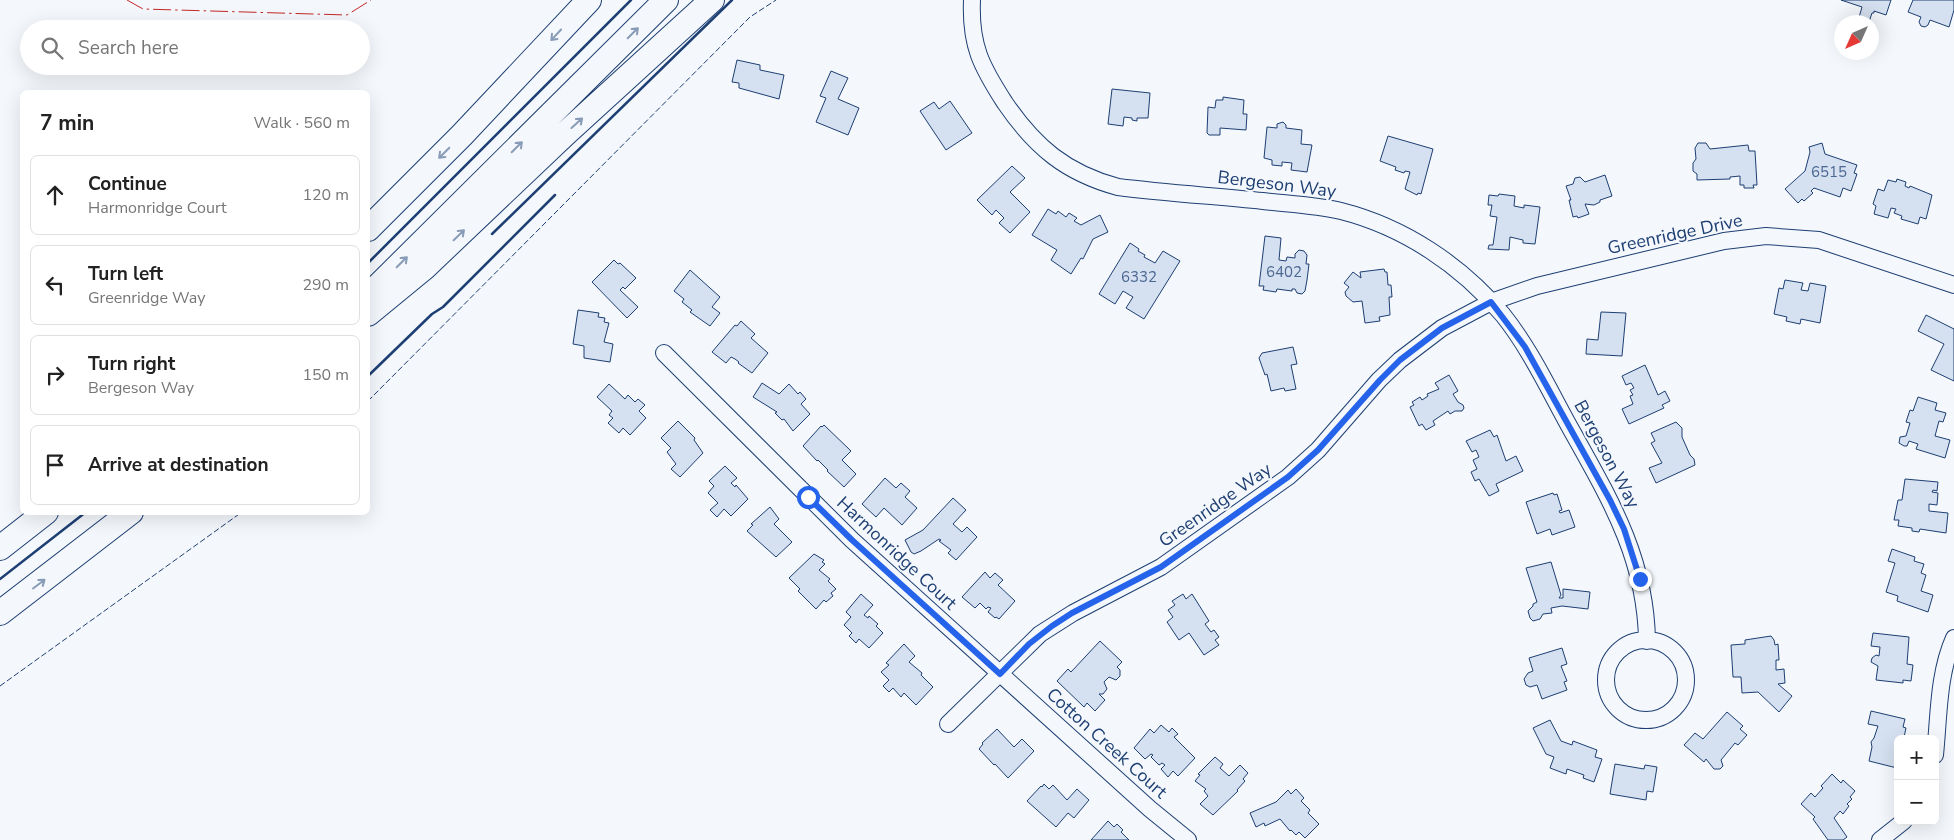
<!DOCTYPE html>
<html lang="en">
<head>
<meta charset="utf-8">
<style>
  :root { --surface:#fff; --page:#f6f6f6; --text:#222; --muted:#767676; --line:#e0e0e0 }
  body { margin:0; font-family:"Nunito Sans",sans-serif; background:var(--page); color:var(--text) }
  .controls { position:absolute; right:15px; bottom:15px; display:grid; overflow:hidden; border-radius:8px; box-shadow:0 5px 20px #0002 }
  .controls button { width:45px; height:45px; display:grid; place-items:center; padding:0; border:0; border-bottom:1px solid var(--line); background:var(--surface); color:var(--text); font:25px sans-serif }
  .compass { position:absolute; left:1834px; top:15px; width:45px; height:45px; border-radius:50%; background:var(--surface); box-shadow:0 5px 20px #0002; rotate:225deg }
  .stop { position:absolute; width:15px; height:15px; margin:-11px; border:4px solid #2563eb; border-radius:50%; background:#fff }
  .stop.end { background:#2563eb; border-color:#fff; box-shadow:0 1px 5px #0008 }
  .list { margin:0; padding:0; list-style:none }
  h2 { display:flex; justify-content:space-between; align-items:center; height:65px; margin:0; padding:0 20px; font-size:21px }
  h2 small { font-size:16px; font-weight:400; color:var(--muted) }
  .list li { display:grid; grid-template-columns:32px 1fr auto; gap:15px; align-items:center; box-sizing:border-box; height:80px; margin:0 10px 10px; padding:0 10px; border:1px solid var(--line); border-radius:8px }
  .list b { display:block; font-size:19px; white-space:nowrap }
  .list p { margin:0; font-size:16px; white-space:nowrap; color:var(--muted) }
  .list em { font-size:16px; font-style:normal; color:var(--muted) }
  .icon { flex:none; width:28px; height:28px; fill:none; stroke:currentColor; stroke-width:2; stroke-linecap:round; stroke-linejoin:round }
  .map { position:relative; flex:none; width:1954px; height:840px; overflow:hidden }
  .search { position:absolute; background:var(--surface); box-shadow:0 5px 20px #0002; left:20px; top:20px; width:350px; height:55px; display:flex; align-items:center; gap:12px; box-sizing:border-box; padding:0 18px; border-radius:28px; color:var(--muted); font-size:19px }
  .panel { position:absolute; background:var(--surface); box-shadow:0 5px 20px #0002; left:20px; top:90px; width:350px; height:425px; border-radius:8px }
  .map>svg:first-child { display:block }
  .building { fill:#d5e0f0; stroke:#1d3f73 }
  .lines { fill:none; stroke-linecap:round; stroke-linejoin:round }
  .minor-casing { stroke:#1d3f73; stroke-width:18 }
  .highway-casing { stroke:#1d3f73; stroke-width:26 }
  .minor { stroke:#f4f7fb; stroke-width:16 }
  .highway { stroke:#f4f7fb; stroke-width:24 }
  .fence { stroke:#1d3f73; stroke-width:1; stroke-dasharray:6 2.5; stroke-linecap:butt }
  .wall { stroke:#1d3f73; stroke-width:2.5 }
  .power { stroke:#c62828; stroke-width:1; stroke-dasharray:18 4 2.5 4; stroke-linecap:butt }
  .oneway { stroke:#889bb7 }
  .route { stroke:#2563eb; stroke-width:6 }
  .labels { text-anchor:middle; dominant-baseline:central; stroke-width:4; stroke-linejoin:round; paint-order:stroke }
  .number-label { font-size:15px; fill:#4b6792 }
  .street-label { font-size:18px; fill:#1d3f73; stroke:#f4f7fb }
</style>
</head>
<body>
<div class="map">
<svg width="1954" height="840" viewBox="0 0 1954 840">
  <rect width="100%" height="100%" fill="#f4f7fb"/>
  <path class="building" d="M1841 0H1891L1886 15 1874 11V13H1872L1869 22 1858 21 1862 7Z
    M1913 0H1954V10L1949 27 1930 20 1928 25 1925 27 1921 26 1919 22 1921 17 1908 12Z
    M737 60 760 65V70L784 75 779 99 739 88V83L732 82Z
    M831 71 848 78 838 99 859 108 848 135 816 122 826 98 820 96Z
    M1112 89 1150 93 1148 118H1137V121L1132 120V118L1124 117 1123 126 1108 124Z
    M1223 97 1244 100 1243 114H1247L1246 130 1220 128V135H1209L1207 133 1208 107 1215 108 1216 100H1223Z
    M950 101 972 133 946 150 920 111 934 102 939 109Z
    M1283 122 1286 125V128L1302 130 1301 144 1312 145 1307 172 1291 170 1292 163 1282 162V166L1272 165V160L1264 158 1267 127 1277 128V124Z
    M1388 136 1433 149 1421 194 1418 193 1417 195 1405 189 1410 172 1405 171 1404 173 1395 170 1396 167 1380 161Z
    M1698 143H1706L1710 149 1748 145 1749 151H1755L1757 185H1753L1754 188H1744V185H1740V176L1730 177V179L1697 180V174L1693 171V163L1696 159 1695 148Z
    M1822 143 1825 154 1857 165 1854 173 1857 174 1851 191 1843 188 1840 197 1814 188 1811 191 1813 193 1804 201 1802 199 1798 203 1785 189 1805 171 1810 152 1809 147Z
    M1012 166 1025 178 1010 192 1030 212 1010 233 999 223 1004 218 996 210 992 215 977 200Z
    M1605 175 1612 196 1600 200V202L1594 205 1585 204 1589 214 1578 218 1577 216 1573 217 1569 200H1571L1566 186 1573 184 1575 178 1580 177 1585 182Z
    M1897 179 1906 182 1905 186 1909 188 1910 186 1932 195 1926 219 1920 217 1918 224 1901 219 1902 216 1894 213 1896 209 1891 208 1888 218 1874 214 1876 206 1873 204 1878 189 1884 191 1888 180 1896 182Z
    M1499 194 1515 196 1514 206 1524 208V205L1540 207 1535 244 1523 243V240L1510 237 1509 250 1488 249 1489 245H1493L1497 217 1490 216 1492 205H1488L1489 195 1498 196Z
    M1048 209 1056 214 1058 211 1066 217 1069 213 1077 218 1074 221 1081 225 1100 215 1108 232 1093 239 1083 259 1081 258 1071 274 1051 260 1057 250 1032 235Z
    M1265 236 1281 238 1279 260 1286 261 1287 257 1295 258V254L1299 250 1304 251 1307 255 1306 264H1309L1307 280 1305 291 1302 294 1297 293 1295 289H1292V291L1277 289 1276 292 1263 290 1264 286H1259Z
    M1130 243 1139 249 1138 251 1145 255 1144 257 1155 263 1163 251 1180 261 1144 319 1126 308 1133 297 1123 291 1115 304 1099 294Z
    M614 260 618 264 620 263 636 278 625 289 623 287 620 290 638 307 627 318 592 282Z
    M1384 269 1385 272H1387L1388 285H1391L1392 297H1389L1390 315 1379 317 1380 321 1365 323 1362 301 1353 302 1346 296 1345 292 1349 287 1344 283 1353 272 1361 278 1360 272Z
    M690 270 720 297 712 307 720 313 710 326 690 312 692 310 682 302 684 299 674 291Z
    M1785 280 1803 283 1801 290 1808 291 1810 283 1826 286 1820 323 1801 319 1800 324 1786 321 1787 317 1774 314 1779 288 1783 289Z
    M578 310 599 313 598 317 605 318 604 322 609 323 604 342 613 344 610 362 584 358V346L573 344Z
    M1601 312 1626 313 1622 356 1586 354 1587 339 1598 340Z
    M1926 315 1954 329V381L1931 370 1944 344 1918 331Z
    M741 321 755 334 751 338 768 353 752 373 738 363 739 362 735 359 731 357 726 363 712 352 735 325 737 326Z
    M1293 347 1297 364 1291 365 1296 389 1285 391 1284 388 1271 391 1267 374 1265 375 1259 358 1262 353Z
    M1645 365 1658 395 1665 391 1670 401 1662 405 1664 408 1629 424 1622 409 1633 404 1630 396 1633 395 1630 390 1634 388 1631 383 1626 385 1622 376Z
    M1449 375 1458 391 1453 394 1458 402 1463 405 1464 408 1462 411H1455L1450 414 1448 411 1433 421 1435 425 1426 430 1422 424 1419 426 1410 407 1414 405 1412 402 1420 397 1422 400 1428 396 1427 394 1439 389 1435 383Z
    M762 383 779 394 789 384 798 394 800 392 806 399 801 404 810 414 793 431 784 419 782 420 775 413 777 412 753 397Z
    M609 384 625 399 628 395 635 402 638 399 645 405 639 411 646 418 630 435 623 428 619 433 608 423 613 418 609 415 612 411 597 397Z
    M1918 397 1937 403 1935 410 1946 413 1943 422 1939 421 1935 436 1950 440 1945 458 1916 449 1918 444 1909 441 1907 446H1904L1899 443 1900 437 1906 436 1910 423 1906 422 1910 410 1913 411Z
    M678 421 695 438 694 440 703 453 680 477 671 469 676 464 667 452 671 448 661 438Z
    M1676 422 1682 428V437L1690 455 1694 459 1695 465 1656 483 1649 468 1662 463 1651 443 1655 441 1651 433Z
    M824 425 851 451 842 460 856 474 844 487 827 471 828 470 818 460 817 461 803 446 821 426 822 427Z
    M1490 430 1494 437 1497 435 1506 461 1516 456 1523 471 1496 484 1499 491 1489 496 1479 479 1475 481 1471 472 1477 469 1473 460 1479 457 1476 450 1472 452 1466 441Z
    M725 466 737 478 731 483 735 487 736 485 748 499 731 516 724 509 717 517 710 510 718 503 708 493 714 486 709 481Z
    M885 478 896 488 901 483 910 491 905 497 917 508 902 525 884 508 876 517 862 504Z
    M1905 479 1938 482 1937 491 1933 490 1932 492 1938 493 1937 505 1929 504V511L1948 513 1946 533 1920 529 1919 532 1912 531V528L1898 526 1899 520H1894L1898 500H1902Z
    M1553 493 1554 495 1557 494 1562 510 1559 511 1560 513 1569 510 1575 527 1552 535 1550 529 1537 534 1526 502Z
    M953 498 966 510 953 524 962 532 967 527 977 537 956 560 948 553 951 550 939 541 941 540 939 539 921 551 914 554 911 552 905 540 923 530Z
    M770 507 779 519 774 524 792 542 776 557 747 531 753 525 751 524Z
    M1892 549 1915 557 1914 561 1924 564 1921 573 1926 575 1921 591 1933 595 1928 612 1897 601 1898 596 1886 592 1895 563 1888 561Z
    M814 554 824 560 822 562 825 564 819 570 830 579 828 581 836 589 831 593 833 596 826 602 824 600 816 609 798 591 800 589 789 578Z
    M1551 562 1561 595 1559 598H1563V589L1590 592 1588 609 1562 606 1551 608 1552 613 1543 614 1540 619 1533 621 1530 618 1528 611 1533 606V604L1537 602 1526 568Z
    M985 572 990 578 995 573 1003 580 998 585 1015 601 999 619 996 617 995 618 988 612 991 608 988 607 986 609 980 603 975 608 962 597Z
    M861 594 873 605 864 615 868 618 869 616 878 624 876 626 883 633 869 648 859 639 856 643 849 636 852 633 844 625 851 617 846 612Z
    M1183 594 1186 599 1192 594 1209 621 1205 624 1211 632 1214 630 1219 637 1215 640 1219 645 1204 655 1189 633 1179 640 1167 622 1173 617 1168 610 1175 605 1172 601Z
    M1873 633 1909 637 1907 664 1913 665 1911 681 1903 680V683L1876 680 1878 666 1871 662 1872 658 1876 655 1879 656 1880 647 1871 646Z
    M1771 636 1774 640 1775 645 1778 644 1779 660H1776V670L1784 669 1785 683 1778 684 1792 696 1779 712 1758 692 1742 693 1741 677H1733L1731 645 1745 644V640Z
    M1100 641 1122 662 1117 667 1120 670V676L1116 680 1109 677 1104 682 1107 689 1103 694H1099L1105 700 1095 711 1087 703 1084 707 1057 681 1068 669 1071 672Z
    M904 644 915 656 909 662 922 673 921 675 933 687 916 705 904 693 901 697 893 688 889 692 883 686 889 680 881 672 889 665 886 663Z
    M1562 648 1567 664 1561 666 1567 681 1564 682 1567 690 1542 699 1537 685 1530 687 1526 685 1524 679 1528 673 1533 671 1529 658Z
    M1871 711 1905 719 1903 727 1906 728 1904 737 1898 739 1897 768 1869 761 1872 747 1871 742 1874 738 1878 726 1868 724Z
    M1727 712 1743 726 1740 729 1747 735 1738 745 1735 743 1721 760 1723 766 1720 769H1714L1706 759 1704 762 1684 745 1695 733 1703 739Z
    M1550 720 1561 741 1572 745 1573 741 1597 750 1595 757 1602 759 1594 782 1583 778 1584 775 1567 769 1566 774 1550 768 1554 757 1546 754 1533 728Z
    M1161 725 1169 732 1172 728 1178 734 1174 737 1195 758 1178 776 1173 771 1168 777 1161 769 1165 765 1162 763 1159 765 1151 757 1153 755 1151 754 1145 759 1134 748 1150 729 1154 733Z
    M997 729 1014 747 1022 739 1034 751 1008 778 995 764 994 765 979 749 983 744 982 743Z
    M1215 757 1223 764 1220 768 1229 776 1240 765 1248 773 1243 779 1245 781 1237 790 1238 791 1213 815 1200 804 1208 796 1204 791 1206 789 1195 781 1200 775 1198 774Z
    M1615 764 1644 769 1645 765 1657 767 1653 792 1647 791 1646 800 1610 794Z
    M1832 774 1841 783 1843 780 1855 791 1850 797 1852 799 1847 804 1849 806 1843 814 1840 811 1834 818 1847 837 1843 840H1828L1813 819 1815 817 1801 804 1811 793 1815 797 1823 788 1821 786Z
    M1044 784 1049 789 1053 785 1067 800 1077 789 1089 800 1074 818 1068 813 1056 827 1027 801 1041 786 1042 787Z
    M1296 789 1304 798 1301 801 1310 810 1308 813 1319 824 1305 838 1299 832 1296 835 1291 830 1290 831 1280 819 1265 826 1264 823 1256 827 1250 813 1276 802 1288 790 1291 794Z
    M1108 821 1114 827 1117 824 1123 830 1121 832 1129 840H1091Z"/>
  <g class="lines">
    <defs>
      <path id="minor" d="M972 0C970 45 981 66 1005 103 1035 147 1066 173 1118 187 1166 193 1215 196 1263 201 1289 204 1315 205 1341 211 1404 227 1461 265 1503 315 1531 350 1551 394 1573 433 1611 501 1646 560 1647 641
        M664 353 852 540 1150 809 1188 840
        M1606 680a40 40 0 1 1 80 0a40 40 0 1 1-80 0Z
        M948 724 1040 634 1073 613 1161 567 1288 477 1318 450 1379 380 1400 360 1442 328 1491 302 1537 286 1724 241 1766 236 1819 240 1954 285
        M1935 755C1939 716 1938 674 1954 638
        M1880 840 1904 821"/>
      <path id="highway" d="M368 229 462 135 589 0
        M368 296 666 0
        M368 314 424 268 565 134 712 0
        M0 548 46 512
        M0 613 131 512"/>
    </defs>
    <use href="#minor" class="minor-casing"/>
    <use href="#highway" class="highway-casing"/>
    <use href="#minor" class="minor"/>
    <use href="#highway" class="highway"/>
    <path class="fence" d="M368 401 750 17 776 0
      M0 686 242 512"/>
    <path class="wall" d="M492 234 732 0
      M368 263 631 0
      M368 376 432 314 443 307 555 195
      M0 579 86 512"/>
    <path class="power" d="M127 0 143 9 347 15 371 0"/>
  </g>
  <defs><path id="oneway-shaft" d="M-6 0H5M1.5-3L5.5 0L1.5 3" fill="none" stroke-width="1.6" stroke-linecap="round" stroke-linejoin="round" transform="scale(1.25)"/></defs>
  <g class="oneway">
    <use href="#oneway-shaft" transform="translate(633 33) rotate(-45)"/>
    <use href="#oneway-shaft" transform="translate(556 35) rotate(133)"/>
    <use href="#oneway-shaft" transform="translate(577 123) rotate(-42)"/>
    <use href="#oneway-shaft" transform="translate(517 147) rotate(-45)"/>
    <use href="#oneway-shaft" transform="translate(444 153) rotate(135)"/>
    <use href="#oneway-shaft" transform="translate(459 235) rotate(-44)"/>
    <use href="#oneway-shaft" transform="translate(402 262) rotate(-45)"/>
    <use href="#oneway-shaft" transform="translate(39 584) rotate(-37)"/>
  </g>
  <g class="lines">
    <path class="route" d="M808 497 852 540 1000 674 1029 644 1052 626 1072 613 1161 567 1288 477 1318 450 1380 380 1400 360 1442 328 1491 302 1525 347 1610 500 1624 529 1640 579"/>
  </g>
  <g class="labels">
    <g class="number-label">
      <text x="1829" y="172">6515</text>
      <text x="1284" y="272">6402</text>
      <text x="1139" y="277">6332</text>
    </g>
    <g class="street-label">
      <text transform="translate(1277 184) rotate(7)">Bergeson Way</text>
      <text transform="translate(1675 234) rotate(-12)">Greenridge Drive</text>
      <text transform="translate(1607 454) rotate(62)">Bergeson Way</text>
      <text transform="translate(1215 505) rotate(-35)">Greenridge Way</text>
      <text transform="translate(897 553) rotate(43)">Harmonridge Court</text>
      <text transform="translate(1107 743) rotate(42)">Cotton Creek Court</text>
    </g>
  </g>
</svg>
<div class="controls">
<button>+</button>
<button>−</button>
</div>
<svg class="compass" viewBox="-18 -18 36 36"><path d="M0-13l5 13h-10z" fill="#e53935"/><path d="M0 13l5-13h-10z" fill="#767676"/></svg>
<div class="stop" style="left:808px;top:497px"></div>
<div class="stop end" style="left:1640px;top:579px"></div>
<div class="search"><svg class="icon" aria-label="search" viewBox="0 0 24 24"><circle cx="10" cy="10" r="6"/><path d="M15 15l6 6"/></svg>Search here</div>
<section class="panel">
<h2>7 min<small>Walk · 560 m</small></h2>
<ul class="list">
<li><svg class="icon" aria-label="ahead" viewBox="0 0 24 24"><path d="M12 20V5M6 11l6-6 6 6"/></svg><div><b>Continue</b><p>Harmonridge Court</p></div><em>120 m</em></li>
<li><svg class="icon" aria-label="left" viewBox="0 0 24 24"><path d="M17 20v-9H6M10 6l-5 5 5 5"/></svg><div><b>Turn left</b><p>Greenridge Way</p></div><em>290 m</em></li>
<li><svg class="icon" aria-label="right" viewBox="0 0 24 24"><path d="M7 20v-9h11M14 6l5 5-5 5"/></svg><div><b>Turn right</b><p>Bergeson Way</p></div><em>150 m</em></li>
<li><svg class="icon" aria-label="arrive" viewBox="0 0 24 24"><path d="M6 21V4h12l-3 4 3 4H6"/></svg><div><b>Arrive at destination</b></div></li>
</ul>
</section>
</div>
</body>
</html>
